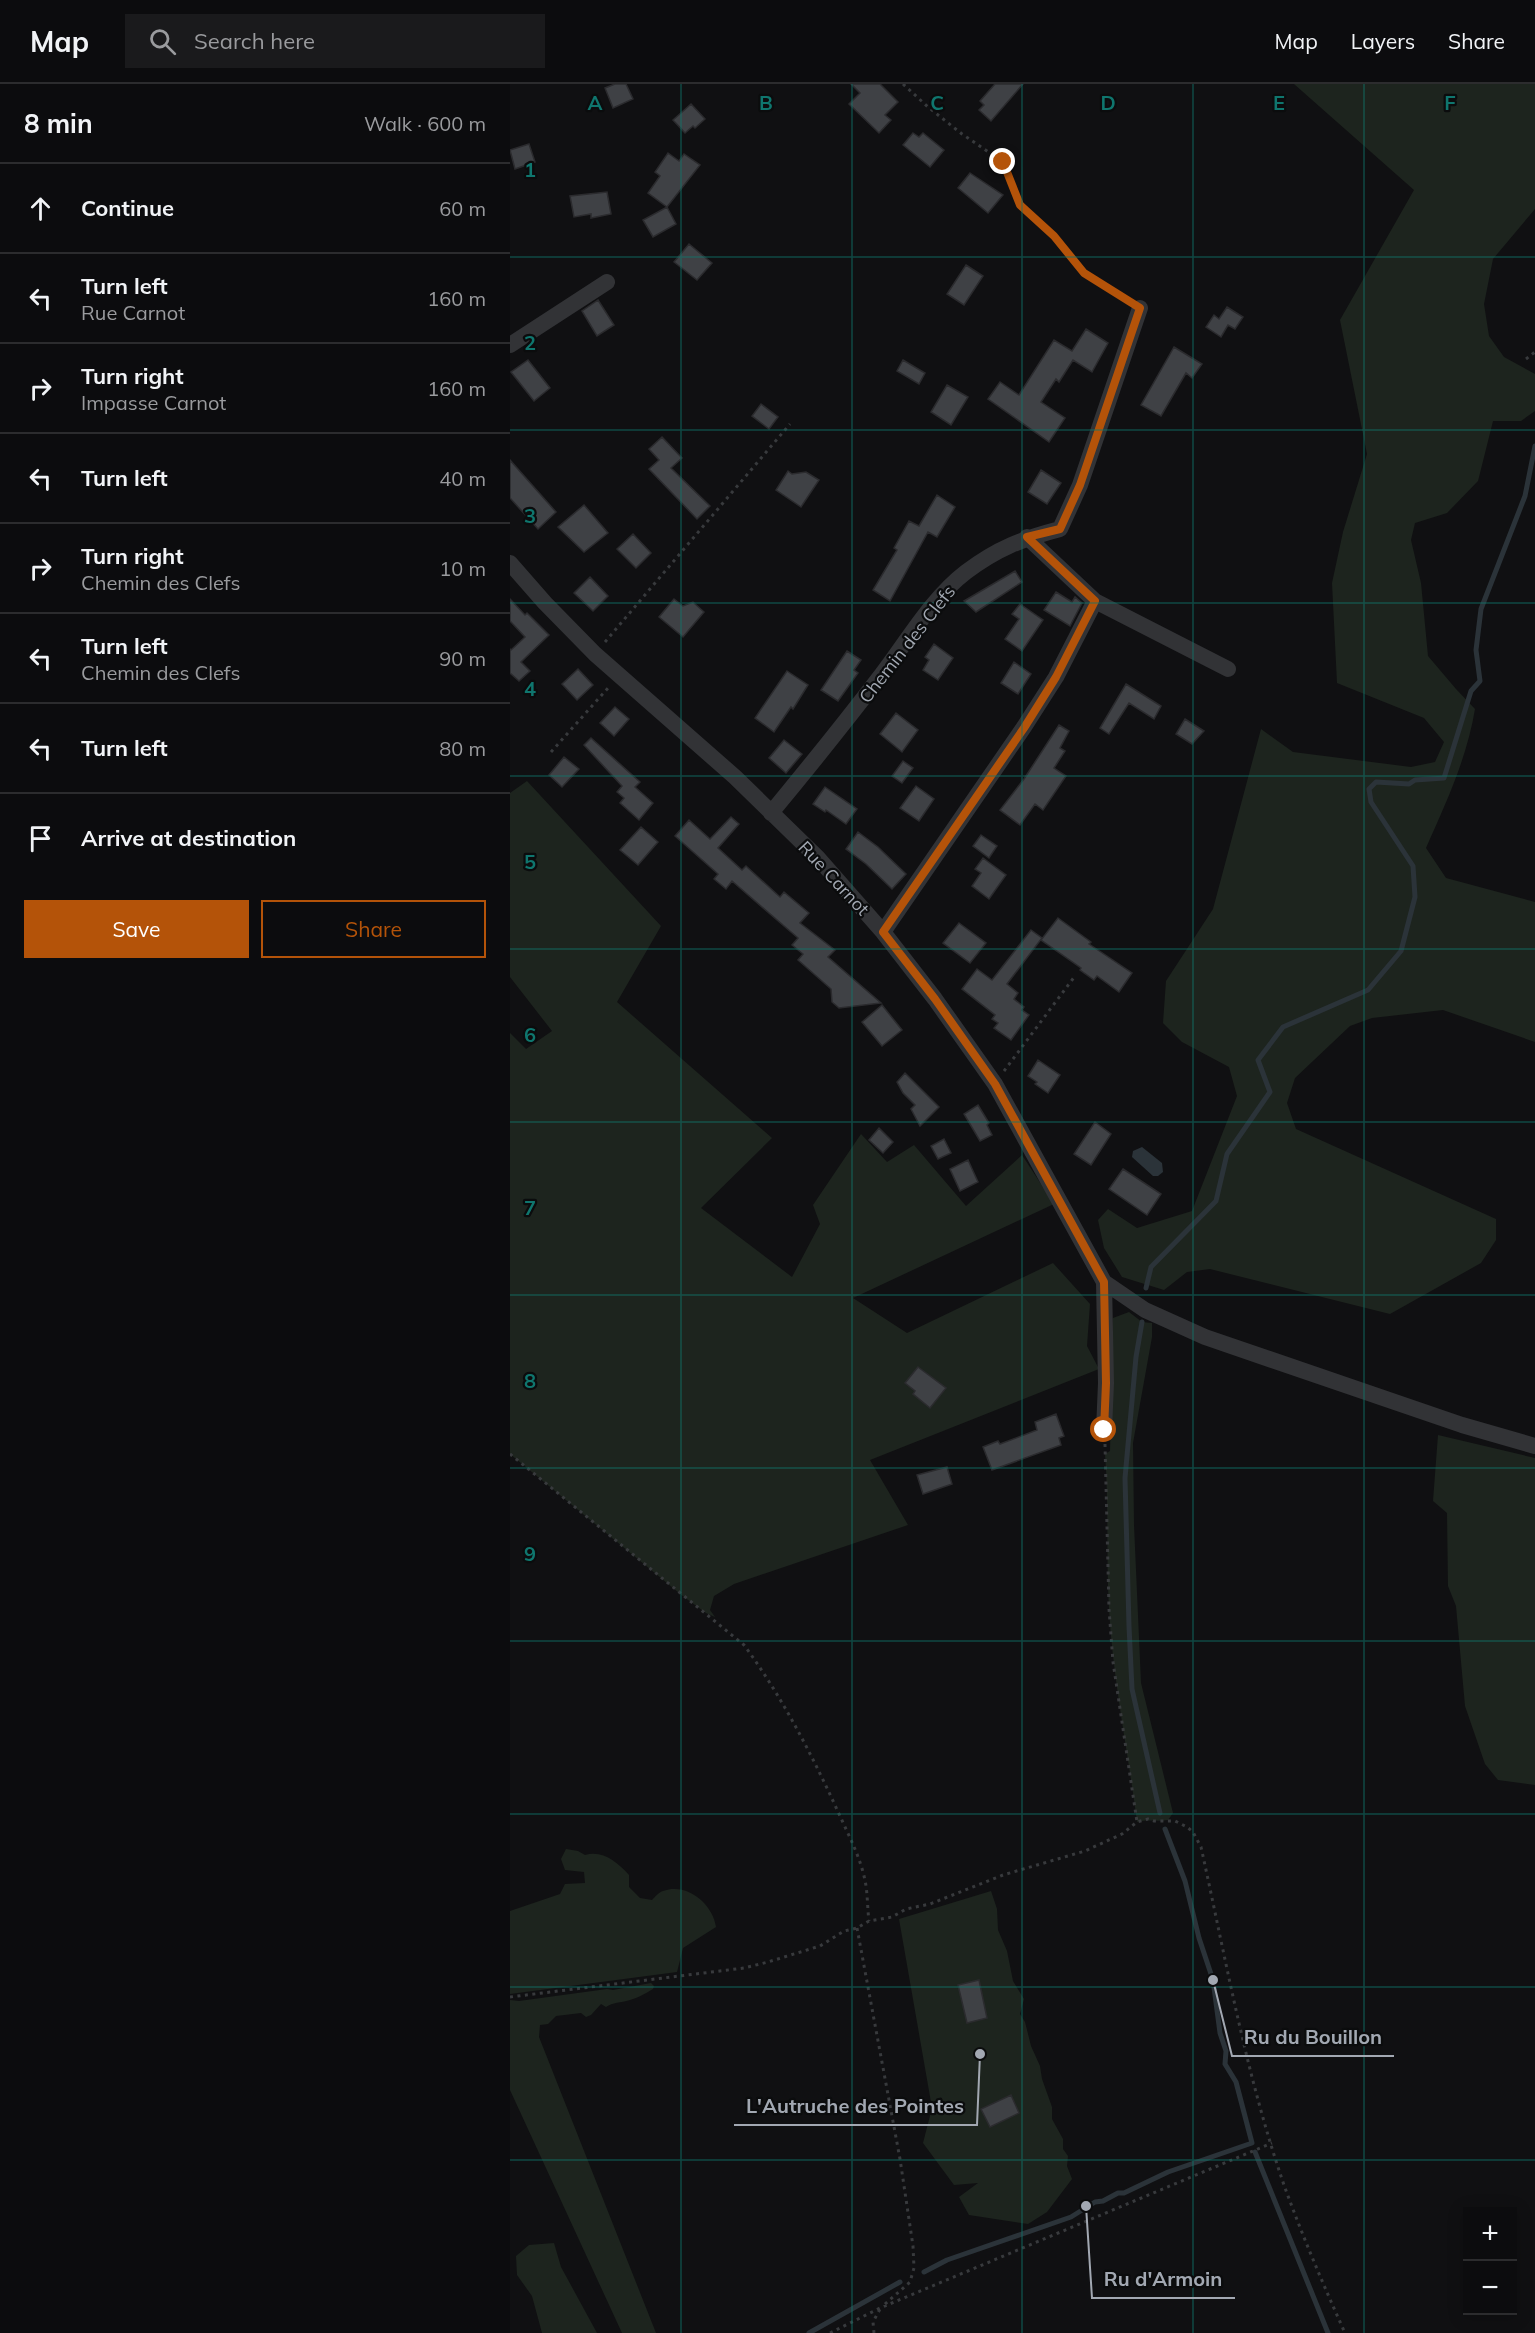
<!DOCTYPE html>
<html lang="en">
<head>
<meta charset="utf-8">
<style>
  :root { --surface:#0c0c0e; --page:#1a1a1c; --text:#f1f3f6; --muted:#9a9b9e; --line:#2c2c2e; --accent:#b45309 }
  body { margin:0; font-family:Mulish,sans-serif; background:var(--page); color:var(--text) }
  .controls { position:absolute; right:18px; bottom:18px; display:grid; overflow:hidden; border-radius:0px; box-shadow:0 3px 15px #0003 }
  .controls button { width:54px; height:54px; display:grid; place-items:center; padding:0; border:0; border-bottom:2px solid var(--line); background:var(--surface); color:var(--text); font:30px sans-serif }
  .stop { position:absolute; width:18px; height:18px; margin:-14px; border:4px solid #b45309; border-radius:50%; background:#fff }
  .stop.end { background:#b45309; border-color:#fff; box-shadow:0 2px 6px #0008 }
  .list { margin:0; padding:0; list-style:none }
  h2 { display:flex; justify-content:space-between; align-items:center; height:78px; margin:0; padding:0 24px; font-size:26px }
  h2 small { font-size:20px; font-weight:400; color:var(--muted) }
  .list li { display:grid; grid-template-columns:39px 1fr auto; gap:18px; align-items:center; box-sizing:border-box; height:90px; padding:0 24px; border-top:2px solid var(--line) }
  .list b { display:block; font-size:22px; white-space:nowrap }
  .list p { margin:0; font-size:20px; white-space:nowrap; color:var(--muted) }
  .list em { font-size:20px; font-style:normal; color:var(--muted) }
  .actions { display:flex; gap:12px; padding:18px 24px }
  .actions a { flex:1; padding:14px 0; border:2px solid var(--accent); border-radius:0px; text-align:center; font-size:21px; color:var(--accent) }
  .actions .main { background:var(--accent); color:#fff }
  .icon { flex:none; width:33px; height:33px; fill:none; stroke:currentColor; stroke-width:2; stroke-linecap:round; stroke-linejoin:round }
  .map { position:relative; flex:none; width:1025px; height:2249px; overflow:hidden }
  header { display:flex; align-items:center; gap:36px; box-sizing:border-box; height:84px; padding:0 30px; background:var(--surface); border-bottom:2px solid var(--line) }
  header strong { font-size:28px }
  nav { display:flex; gap:33px; margin-inline-start:auto; font-size:21px }
  .search { width:420px; height:54px; background:var(--page); display:flex; align-items:center; gap:15px; box-sizing:border-box; padding:0 21px; border-radius:0px; color:var(--muted); font-size:22px }
  main { display:flex }
  aside { flex:1; background:var(--surface) }
  .map>svg:first-child { display:block }
  .green { fill:#1d241e }
  .water { fill:#2b3339 }
  .lines { fill:none; stroke-linecap:round; stroke-linejoin:round }
  .stream { stroke:#2b3339; stroke-width:5 }
  .building { fill:#3f4145; stroke:#2b2b2e; stroke-width:1.5 }
  .path { stroke:#383a3d; stroke-width:3; stroke-dasharray:3 4.5; stroke-linecap:butt }
  .minor { stroke:#323336; stroke-width:16 }
  .route { stroke:#b45309; stroke-width:8 }
  .grid { fill:none; stroke:#0f766e; stroke-width:1.5; stroke-opacity:0.55 }
  .labels { text-anchor:middle; dominant-baseline:central; stroke-width:4.5; stroke-linejoin:round; paint-order:stroke }
  .street-label { font-size:18px; fill:#a2a8b2; stroke:#0b0c0d }
  .grid-label { font-size:20px; text-anchor:middle; font-weight:bold; fill:#0f766e; stroke:#0b0c0d; stroke-width:4.5; stroke-linejoin:round; paint-order:stroke }
  .leader { fill:none; stroke:#a2a8b2; stroke-width:2 }
  .callout-dot { fill:#a2a8b2; stroke:#0b0c0d; stroke-width:2 }
  .callout-label { font-size:20px; text-anchor:middle; font-weight:bold; fill:#a2a8b2; stroke:#0b0c0d; stroke-width:4.5; stroke-linejoin:round; paint-order:stroke }
</style>
</head>
<body>
<header>
<strong>Map</strong>
<div class="search"><svg class="icon" aria-label="search" viewBox="0 0 24 24"><circle cx="10" cy="10" r="6"/><path d="M15 15l6 6"/></svg>Search here</div>
<nav><a>Map</a><a>Layers</a><a>Share</a></nav>
</header>
<main>
<aside>
<h2>8 min<small>Walk · 600 m</small></h2>
<ul class="list">
<li><svg class="icon" aria-label="ahead" viewBox="0 0 24 24"><path d="M12 20V5M6 11l6-6 6 6"/></svg><div><b>Continue</b></div><em>60 m</em></li>
<li><svg class="icon" aria-label="left" viewBox="0 0 24 24"><path d="M17 20v-9H6M10 6l-5 5 5 5"/></svg><div><b>Turn left</b><p>Rue Carnot</p></div><em>160 m</em></li>
<li><svg class="icon" aria-label="right" viewBox="0 0 24 24"><path d="M7 20v-9h11M14 6l5 5-5 5"/></svg><div><b>Turn right</b><p>Impasse Carnot</p></div><em>160 m</em></li>
<li><svg class="icon" aria-label="left" viewBox="0 0 24 24"><path d="M17 20v-9H6M10 6l-5 5 5 5"/></svg><div><b>Turn left</b></div><em>40 m</em></li>
<li><svg class="icon" aria-label="right" viewBox="0 0 24 24"><path d="M7 20v-9h11M14 6l5 5-5 5"/></svg><div><b>Turn right</b><p>Chemin des Clefs</p></div><em>10 m</em></li>
<li><svg class="icon" aria-label="left" viewBox="0 0 24 24"><path d="M17 20v-9H6M10 6l-5 5 5 5"/></svg><div><b>Turn left</b><p>Chemin des Clefs</p></div><em>90 m</em></li>
<li><svg class="icon" aria-label="left" viewBox="0 0 24 24"><path d="M17 20v-9H6M10 6l-5 5 5 5"/></svg><div><b>Turn left</b></div><em>80 m</em></li>
<li><svg class="icon" aria-label="arrive" viewBox="0 0 24 24"><path d="M6 21V4h12l-3 4 3 4H6"/></svg><div><b>Arrive at destination</b></div></li>
</ul>
<div class="actions"><a class="main">Save</a><a>Share</a></div>
</aside>
<div class="map">
<svg width="1025" height="2249" viewBox="0 0 1025 2249">
  <rect width="100%" height="100%" fill="#101012"/>
  <path class="green" d="M784 0H1025V125L983 175 974 220 979 252 994 273 1025 290V327L1011 337H983L968 397 937 429 905 439 901 456 911 499 918 572 946 605 965 625C957 674 936 719 916 764L936 794 1025 818V958L933 926 862 934 840 942 785 994 777 1019 786 1045 986 1135V1156L971 1179 880 1230 700 1185 677 1188 654 1206 612 1193 594 1164 588 1136 598 1125 627 1144 682 1127 727 1012 719 983 672 958 653 939 656 897 703 825 751 645 783 668 901 683 925 678 934 658 914 634 827 599 822 499 833 448 857 370 830 236 904 106Z
    M17 697 151 842 107 918 262 1054 191 1124 282 1193 310 1140 303 1121 351 1050 377 1078 404 1061 456 1122 512 1071 544 1120 343 1214 397 1249 543 1179 580 1220 577 1262 589 1285 360 1376 398 1441 224 1500 204 1512 200 1526 205 1533 196 1529 174 1513 0 1370V949L16 965 42 947 0 893V709Z
    M619 1228 632 1238 642 1239V1253L623 1359 624 1441 631 1599 663 1729 658 1736C647 1738 638 1735 627 1738 618 1667 603 1597 599 1525 596 1474 599 1422 595 1370L600 1367 603 1234Z
    M928 1351 1025 1374V1701L988 1696 975 1680 955 1622 946 1522 938 1502 937 1429 923 1417Z
    M56 1765 68 1767 75 1771C93 1766 107 1778 119 1791V1803L130 1814 142 1816C145 1813 149 1808 153 1807 177 1798 203 1820 206 1843L173 1864 167 1888 0 1910V1827L50 1810 55 1800 75 1799 74 1788 55 1786 51 1775Z
    M481 1807 487 1825 488 1846 497 1867 503 1897 514 1915 510 1930 515 1938 521 1962 530 1982 532 1995 542 2023V2035L553 2055V2065L558 2072 557 2082 562 2095 537 2128 518 2140 459 2131 449 2113 468 2099 444 2101 413 2059 422 2024 389 1835Z
    M141 1899 144 1902 143 1905C136 1909 128 1914 120 1916 110 1919 103 1918 96 1923L91 1920 81 1931 76 1933 71 1929 46 1932 38 1940 30 1941 29 1953 146 2249H112L0 2006V1916L9 1917 97 1905 103 1906Z
    M44 2159 51 2183 87 2249H32L22 2212 7 2191 6 2172 19 2161Z"/>
  <path class="water" d="M632 1063 652 1079 653 1088 648 1092H643L622 1073 623 1067Z"/>
  <g class="lines">
    <path class="stream" d="M636 1204 641 1183 706 1117 717 1070 760 1008 748 976 773 943 858 906 891 867 905 813 903 782 861 718 859 705 866 698 899 700 905 696 934 694 961 607 970 597 966 566 971 525 1015 412 1025 362
      M632 1238 626 1273 615 1394 619 1542 622 1605 650 1729
      M745 2068 818 2249
      M414 2188 437 2176 561 2133 585 2118 593 2117 608 2109H614L658 2088 742 2059 726 1998 715 1980 716 1967 710 1949 703 1896 689 1854 675 1797 655 1745
      M299 2249 390 2198"/>
  </g>
  <path class="building" d="M105 0H116L123 15 103 24 95 4Z
    M341 0H370L388 18 375 31 381 36 369 49 339 20 350 9Z
    M485 0H513L481 37 469 26 474 21 470 17Z
    M181 20 195 35 185 44 183 42 175 49 163 36Z
    M403 49 409 53 413 49 434 66 420 83 393 61Z
    M19 60 25 78 5 85 0 66Z
    M158 69 169 77 174 70 190 81 157 123 138 109 150 92 145 88Z
    M460 89 493 111 478 129 448 104Z
    M97 108 101 130 81 134V130L64 133 60 112Z
    M157 123 166 140 143 153 133 136Z
    M179 160 202 179 187 196 164 178Z
    M456 181 473 192 454 221 437 210Z
    M88 216 104 241 87 252 72 227Z
    M717 223 733 233 725 245 718 241 711 253 696 243 704 231 709 235Z
    M576 245 598 259 582 288 563 276 549 298 546 295 531 318 555 334 539 358 478 315 490 298 509 311 544 256 562 267Z
    M664 263 692 280 682 294 676 289 651 332 631 321Z
    M18 276 40 304 24 317 1 288Z
    M393 276 415 289 409 300 387 287Z
    M437 301 458 313 441 341 421 328Z
    M251 320 268 333 259 345 242 332Z
    M152 353 172 374 161 384 200 422 187 435 139 385 149 376 139 365Z
    M0 376 46 428 28 445 0 414Z
    M531 386 551 399 537 420 518 408Z
    M278 387 282 390 296 388 309 396 291 423 266 406Z
    M427 411 445 423 427 453 418 448 380 517 363 506 387 466 384 464 399 437 409 442Z
    M74 421 98 449 74 468 48 443Z
    M123 450 141 469 126 484 107 465Z
    M505 487 512 498 466 528 454 517Z
    M80 493 98 512 83 527 64 509Z
    M546 508 562 518 565 513 572 519 560 542 534 526Z
    M0 515 15 531 17 529 39 551 11 578 20 587 9 597 0 589V565L1 566 15 553 0 537Z
    M164 515 173 522 183 518 194 528 173 553 149 533Z
    M510 520 533 536 512 567 495 555 509 535 502 530Z
    M424 560 443 574 428 596 413 586 419 576 415 573Z
    M337 567 351 576 344 586 348 589 328 617 311 606Z
    M504 578 521 590 508 610 491 599Z
    M68 585 83 601 67 616 52 600Z
    M277 587 298 601 283 625 281 623 264 648 245 634Z
    M616 600 651 622 644 635 619 619 599 650 590 644Z
    M105 623 119 635 104 652 90 639Z
    M386 629 408 646 392 668 370 650Z
    M675 635 694 647 682 660 666 650Z
    M549 641 559 647 550 664 555 667 544 684 556 692 533 726 525 720 510 741 490 726 514 695Z
    M81 654 130 698 125 703 143 719 129 736 110 719 114 714 107 708 112 702 74 661Z
    M274 656 292 670 276 689 259 674Z
    M54 673 69 685 52 703 39 691Z
    M393 677 403 684 392 699 382 692Z
    M406 702 424 715 409 737 390 724Z
    M315 703 347 725 336 740 316 726 315 728 303 720Z
    M221 733 229 740 208 764 232 786 236 782 270 813 274 808 299 829 290 839 325 866 318 873 371 919 329 924 322 918 321 905 288 876 293 870 282 861 288 854 222 797 216 805 204 795 208 790 165 752 179 736 200 755Z
    M131 743 148 758 128 781 110 766Z
    M348 748 368 763 396 790 382 805 356 780 336 765Z
    M471 751 487 762 479 774 463 762Z
    M473 774 496 791 479 815 462 802 471 789 465 785Z
    M548 834 581 858 579 860 622 889 609 908 587 892 584 896 570 886 571 884 531 856Z
    M449 839 476 859 460 879 433 859Z
    M521 846 532 854 497 900 508 909 504 915 514 923 512 926 519 931 501 956 484 944 488 939 482 935 485 931 452 905 467 885 482 896Z
    M372 921 392 946 372 962 352 938Z
    M528 976 550 991 538 1009 525 1000 527 998 518 992Z
    M395 989 429 1023 410 1042 401 1025 405 1021 393 1009 387 998Z
    M468 1021 479 1039 477 1041 482 1051 470 1057 454 1030Z
    M585 1038 601 1050 581 1081 564 1070Z
    M369 1044 383 1058 373 1069 359 1056Z
    M434 1055 441 1069 428 1075 421 1062Z
    M458 1076 468 1098 450 1107 440 1085Z
    M613 1085 651 1110 637 1131 599 1105Z
    M408 1283 436 1304 420 1324 403 1310 405 1307 395 1299Z
    M546 1330 554 1352 549 1354 551 1361 482 1386 473 1363 488 1357 490 1360 527 1346 525 1338Z
    M437 1383 442 1400 413 1410 407 1391Z
    M469 1896 477 1934 457 1939 448 1901Z
    M501 2011 509 2029 480 2043 471 2025Z"/>
  <g class="lines">
    <path class="path" d="M393 0 418 23 452 50 493 78 510 121 544 152 560 175 574 189 618 217
      M1016 275 1025 268
      M95 558 280 340
      M41 668 98 604
      M494 987 565 892
      M595 1360 599 1525 603 1578 627 1738
      M0 1370 234 1561C273 1614 303 1673 330 1732 339 1752 349 1771 354 1792 358 1807 357 1822 359 1837
      M347 1844 390 2075 403 2162 404 2184 400 2198 374 2221
      M0 1913 234 1884 258 1878 310 1862 334 1847 347 1844 359 1837 382 1833 396 1825 420 1820 493 1791 575 1767 612 1750 627 1738 638 1735 644 1737H665L677 1743 683 1748 691 1763C716 1876 736 1991 774 2101 792 2151 813 2200 835 2249
      M320 2249 370 2224 762 2059
      M364 2249 363 2238 370 2225"/>
    <path class="minor" d="M0 261 97 198
      M517 453 585 517 718 585
      M0 479 35 519 85 570 225 693 308 774 373 848 425 915 485 1000 594 1198 635 1226 695 1253 952 1341 1025 1362
      M261 729C299 683 336 637 372 590 398 556 422 514 456 488 488 464 512 455 550 445L570 401 630 224
      M373 848 514 643 546 593 585 517
      M594 1346 596 1299 594 1198"/>
  </g>
  <g class="lines">
    <path class="route" d="M493 78 510 121 544 152 574 189 630 224 570 401 550 445 517 453 585 517 546 593 514 644 373 848 425 915 485 1000 594 1198 596 1299 594 1346"/>
  </g>
  <path class="grid" d="M171 0V2249M342 0V2249M512 0V2249M683 0V2249M854 0V2249M0 173H1025M0 346H1025M0 519H1025M0 692H1025M0 865H1025M0 1038H1025M0 1211H1025M0 1384H1025M0 1557H1025M0 1730H1025M0 1903H1025M0 2076H1025"/>
  <g class="labels">
    <g class="street-label">
      <text transform="translate(397 560) rotate(-52)">Chemin des Clefs</text>
      <text transform="translate(324 794) rotate(47)">Rue Carnot</text>
    </g>
  </g>
  <g class="grid-label">
    <text x="85" y="26">A</text>
    <text x="256" y="26">B</text>
    <text x="427" y="26">C</text>
    <text x="598" y="26">D</text>
    <text x="769" y="26">E</text>
    <text x="940" y="26">F</text>
    <text x="20" y="93">1</text>
    <text x="20" y="266">2</text>
    <text x="20" y="439">3</text>
    <text x="20" y="612">4</text>
    <text x="20" y="785">5</text>
    <text x="20" y="958">6</text>
    <text x="20" y="1131">7</text>
    <text x="20" y="1304">8</text>
    <text x="20" y="1477">9</text>
  </g>
  <path class="leader" d="M703 1896L722 1972H884M470 1970L467 2041H224M576 2122L582 2214H725"/>
  <g class="callout-dot">
    <circle cx="703" cy="1896" r="6"/>
    <circle cx="470" cy="1970" r="6"/>
    <circle cx="576" cy="2122" r="6"/>
  </g>
  <g class="callout-label">
    <text x="803" y="1960">Ru du Bouillon</text>
    <text x="345" y="2029">L'Autruche des Pointes</text>
    <text x="653" y="2202">Ru d'Armoin</text>
  </g>
</svg>
<div class="controls">
<button>+</button>
<button>−</button>
</div>
<div class="stop" style="left:594px;top:1346px"></div>
<div class="stop end" style="left:493px;top:78px"></div>
</div>
</main>
</body>
</html>
